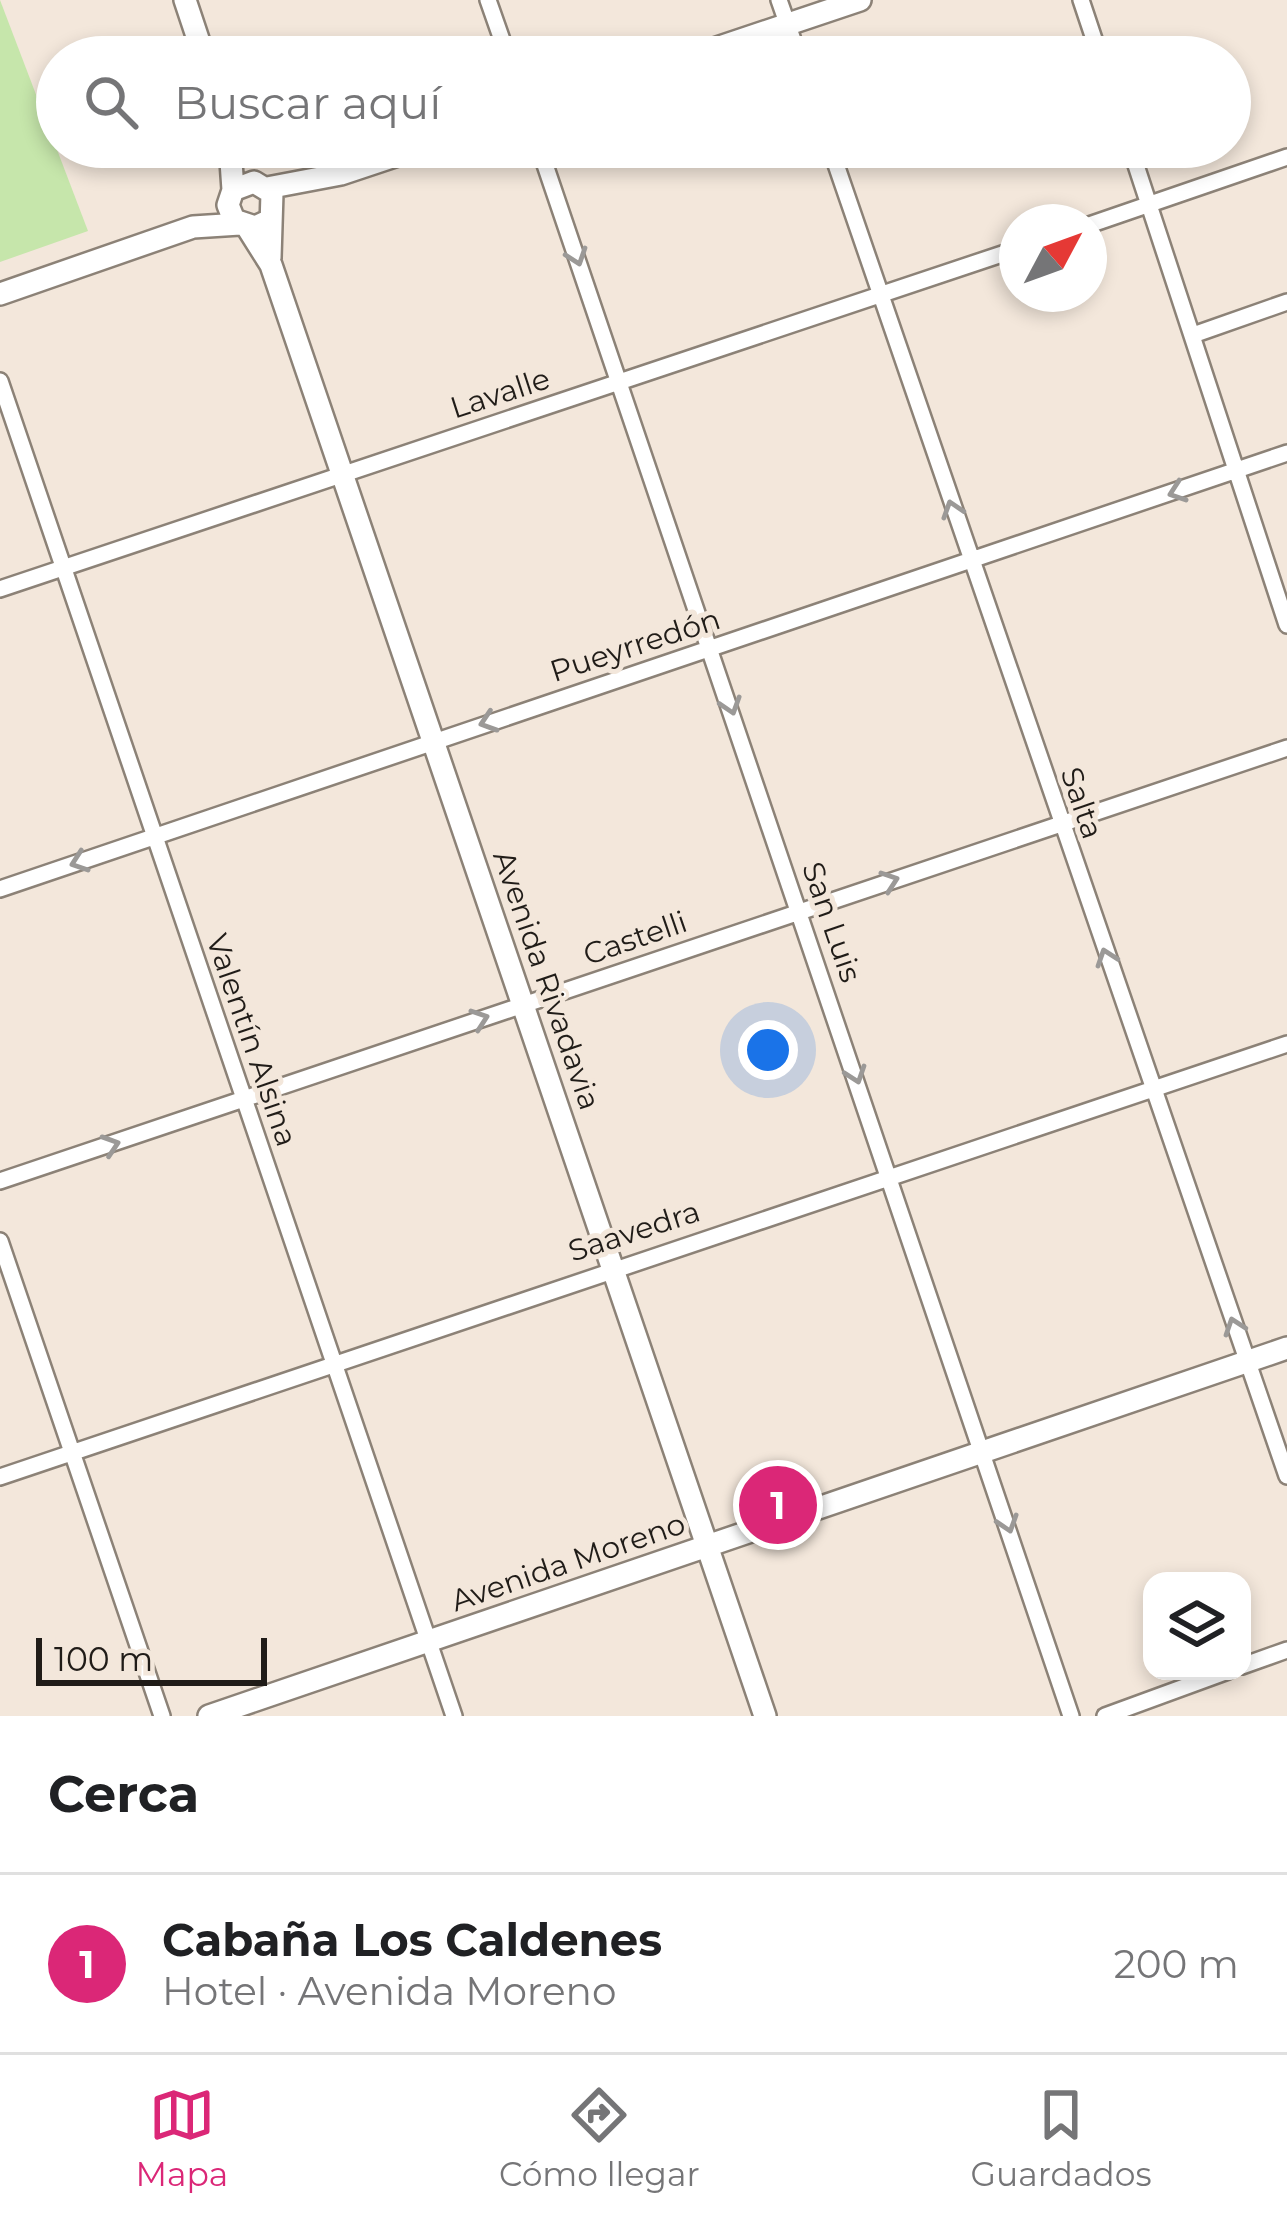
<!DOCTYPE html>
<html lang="es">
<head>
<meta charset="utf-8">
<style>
  :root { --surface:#fff; --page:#f6f6f6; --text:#202124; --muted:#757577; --line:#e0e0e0; --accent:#db2777 }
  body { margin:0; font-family:Montserrat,sans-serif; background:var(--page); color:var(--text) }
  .controls { position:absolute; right:36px; bottom:36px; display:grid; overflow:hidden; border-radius:24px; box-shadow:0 6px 18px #0003 }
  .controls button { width:108px; height:108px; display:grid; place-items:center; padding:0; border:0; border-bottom:3px solid var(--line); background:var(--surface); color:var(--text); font:60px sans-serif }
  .compass { position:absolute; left:999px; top:204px; width:108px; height:108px; border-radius:50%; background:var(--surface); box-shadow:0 6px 18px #0003; rotate:49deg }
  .scale { position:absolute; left:36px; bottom:30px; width:231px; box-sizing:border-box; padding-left:12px; border:6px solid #201c18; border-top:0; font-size:33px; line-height:42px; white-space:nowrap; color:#201c18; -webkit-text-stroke:9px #f3e7db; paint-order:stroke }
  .you { position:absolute; left:768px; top:1050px; width:42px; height:42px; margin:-30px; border:9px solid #fff; border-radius:50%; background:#1a73e8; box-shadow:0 0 0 18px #1a73e833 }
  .badge { display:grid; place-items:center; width:78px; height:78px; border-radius:50%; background:var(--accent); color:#fff; font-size:39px; font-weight:700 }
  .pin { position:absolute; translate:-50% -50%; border:6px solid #fff; box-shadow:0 3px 12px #0006 }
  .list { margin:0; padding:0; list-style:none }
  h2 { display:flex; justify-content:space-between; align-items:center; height:156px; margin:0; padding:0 48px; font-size:51px }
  h2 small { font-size:39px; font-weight:400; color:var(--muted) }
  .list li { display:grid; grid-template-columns:78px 1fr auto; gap:36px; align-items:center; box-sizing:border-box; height:180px; padding:0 48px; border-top:3px solid var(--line) }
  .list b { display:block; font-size:45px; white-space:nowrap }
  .list p { margin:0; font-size:39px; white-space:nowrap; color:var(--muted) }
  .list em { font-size:39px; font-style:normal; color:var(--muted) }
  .icon { flex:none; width:66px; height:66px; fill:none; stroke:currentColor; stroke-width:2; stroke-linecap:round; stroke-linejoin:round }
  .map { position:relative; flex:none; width:1287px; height:1716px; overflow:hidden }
  .search { position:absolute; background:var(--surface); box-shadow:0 6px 18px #0003; left:36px; right:36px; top:36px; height:132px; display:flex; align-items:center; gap:30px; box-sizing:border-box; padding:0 42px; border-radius:66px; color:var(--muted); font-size:45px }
  .sheet { height:336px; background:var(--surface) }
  nav { display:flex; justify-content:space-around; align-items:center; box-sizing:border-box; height:168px; border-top:3px solid var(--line); background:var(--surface); font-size:33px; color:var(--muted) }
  nav a { display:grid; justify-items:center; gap:6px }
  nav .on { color:var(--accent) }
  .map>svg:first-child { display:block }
  .green { fill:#c6e6ab }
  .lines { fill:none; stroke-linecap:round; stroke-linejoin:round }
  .street-casing { stroke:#8c8277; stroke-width:20 }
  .secondary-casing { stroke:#8c8277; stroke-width:26 }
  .street { stroke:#fff; stroke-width:15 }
  .secondary { stroke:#fff; stroke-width:21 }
  .oneway { stroke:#9b9997 }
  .labels { text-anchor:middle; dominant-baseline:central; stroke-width:10; stroke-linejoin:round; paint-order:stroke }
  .street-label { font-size:30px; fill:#201c18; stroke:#f3e7db }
</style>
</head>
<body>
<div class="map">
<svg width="1287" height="1716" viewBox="0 0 1287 1716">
  <rect width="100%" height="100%" fill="#f3e7db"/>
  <path class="green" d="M0 0 88 231 0 262Z"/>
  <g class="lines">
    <defs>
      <path id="street" d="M488 0 508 57
        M779 0 799 57
        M1081 0 1100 57
        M539 147 1071 1716
        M830 147 1287 1476
        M1130 147 1287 625
        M1089 225 1287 157
        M1193 335 1287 302
        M0 381 454 1716
        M0 589 1017 249
        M0 889 1287 453
        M0 1181 1287 748
        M0 1241 162 1716
        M0 1477 1287 1044
        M1242 1666 1287 1650
        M1105 1716 1228 1671"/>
      <path id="secondary" d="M185 0 204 57
        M690 57 860 0
        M230 147 233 190
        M267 188 341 174 422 147
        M268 221 255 227 234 220 228 205 233 190 254 182 272 193 270 258
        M247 227 271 265 765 1716
        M0 294 193 227 240 224
        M209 1716 1287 1348"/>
    </defs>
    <use href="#street" class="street-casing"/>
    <use href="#secondary" class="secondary-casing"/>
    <use href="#street" class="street"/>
    <use href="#secondary" class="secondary"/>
  </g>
  <defs><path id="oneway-chevron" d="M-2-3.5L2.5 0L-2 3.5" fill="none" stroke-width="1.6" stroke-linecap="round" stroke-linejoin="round" transform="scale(3)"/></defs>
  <g class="oneway">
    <use href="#oneway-chevron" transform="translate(577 257) rotate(71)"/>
    <use href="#oneway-chevron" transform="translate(1177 492) rotate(161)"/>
    <use href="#oneway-chevron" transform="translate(952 509) rotate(-108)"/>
    <use href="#oneway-chevron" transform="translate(731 706) rotate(72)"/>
    <use href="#oneway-chevron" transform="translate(488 722) rotate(162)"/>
    <use href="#oneway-chevron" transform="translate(79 862) rotate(161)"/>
    <use href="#oneway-chevron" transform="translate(890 881) rotate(-19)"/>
    <use href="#oneway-chevron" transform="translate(1106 957) rotate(-109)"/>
    <use href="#oneway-chevron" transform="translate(480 1019) rotate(-19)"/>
    <use href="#oneway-chevron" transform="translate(856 1075) rotate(71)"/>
    <use href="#oneway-chevron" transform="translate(111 1145) rotate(-18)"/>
    <use href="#oneway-chevron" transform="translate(1234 1326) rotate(-109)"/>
    <use href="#oneway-chevron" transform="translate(1008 1524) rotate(72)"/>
  </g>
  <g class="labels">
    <g class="street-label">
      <text transform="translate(500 393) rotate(-18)">Lavalle</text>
      <text transform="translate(635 645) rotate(-18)">Pueyrredón</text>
      <text transform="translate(1082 803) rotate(71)">Salta</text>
      <text transform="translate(832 922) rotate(71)">San Luis</text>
      <text transform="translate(635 938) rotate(-19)">Castelli</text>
      <text transform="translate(547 980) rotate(71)">Avenida Rivadavia</text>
      <text transform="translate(252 1040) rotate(71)">Valentín Alsina</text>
      <text transform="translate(634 1231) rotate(-18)">Saavedra</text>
      <text transform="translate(568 1562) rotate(-19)">Avenida Moreno</text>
    </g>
  </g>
</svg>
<div class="controls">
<button><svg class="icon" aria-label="layers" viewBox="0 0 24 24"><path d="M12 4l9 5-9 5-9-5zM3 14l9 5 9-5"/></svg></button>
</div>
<svg class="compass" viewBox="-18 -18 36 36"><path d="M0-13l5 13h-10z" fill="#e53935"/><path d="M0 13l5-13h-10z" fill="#757577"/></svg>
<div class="scale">100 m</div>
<div class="you"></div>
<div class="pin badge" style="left:778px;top:1505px">1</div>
<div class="search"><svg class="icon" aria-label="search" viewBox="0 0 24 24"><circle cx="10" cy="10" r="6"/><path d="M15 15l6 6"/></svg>Buscar aquí</div>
</div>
<section class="sheet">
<h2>Cerca<small></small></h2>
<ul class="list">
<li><span class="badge">1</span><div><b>Cabaña Los Caldenes</b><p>Hotel · Avenida Moreno</p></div><em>200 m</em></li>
</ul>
</section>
<nav>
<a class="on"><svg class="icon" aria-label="map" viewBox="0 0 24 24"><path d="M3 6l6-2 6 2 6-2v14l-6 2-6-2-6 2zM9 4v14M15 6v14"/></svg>Mapa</a>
<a><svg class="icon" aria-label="directions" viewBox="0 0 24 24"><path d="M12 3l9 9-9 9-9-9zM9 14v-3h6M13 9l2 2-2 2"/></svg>Cómo llegar</a>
<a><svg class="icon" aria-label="saved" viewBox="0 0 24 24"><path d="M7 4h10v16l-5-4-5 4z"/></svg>Guardados</a>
</nav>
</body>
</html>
